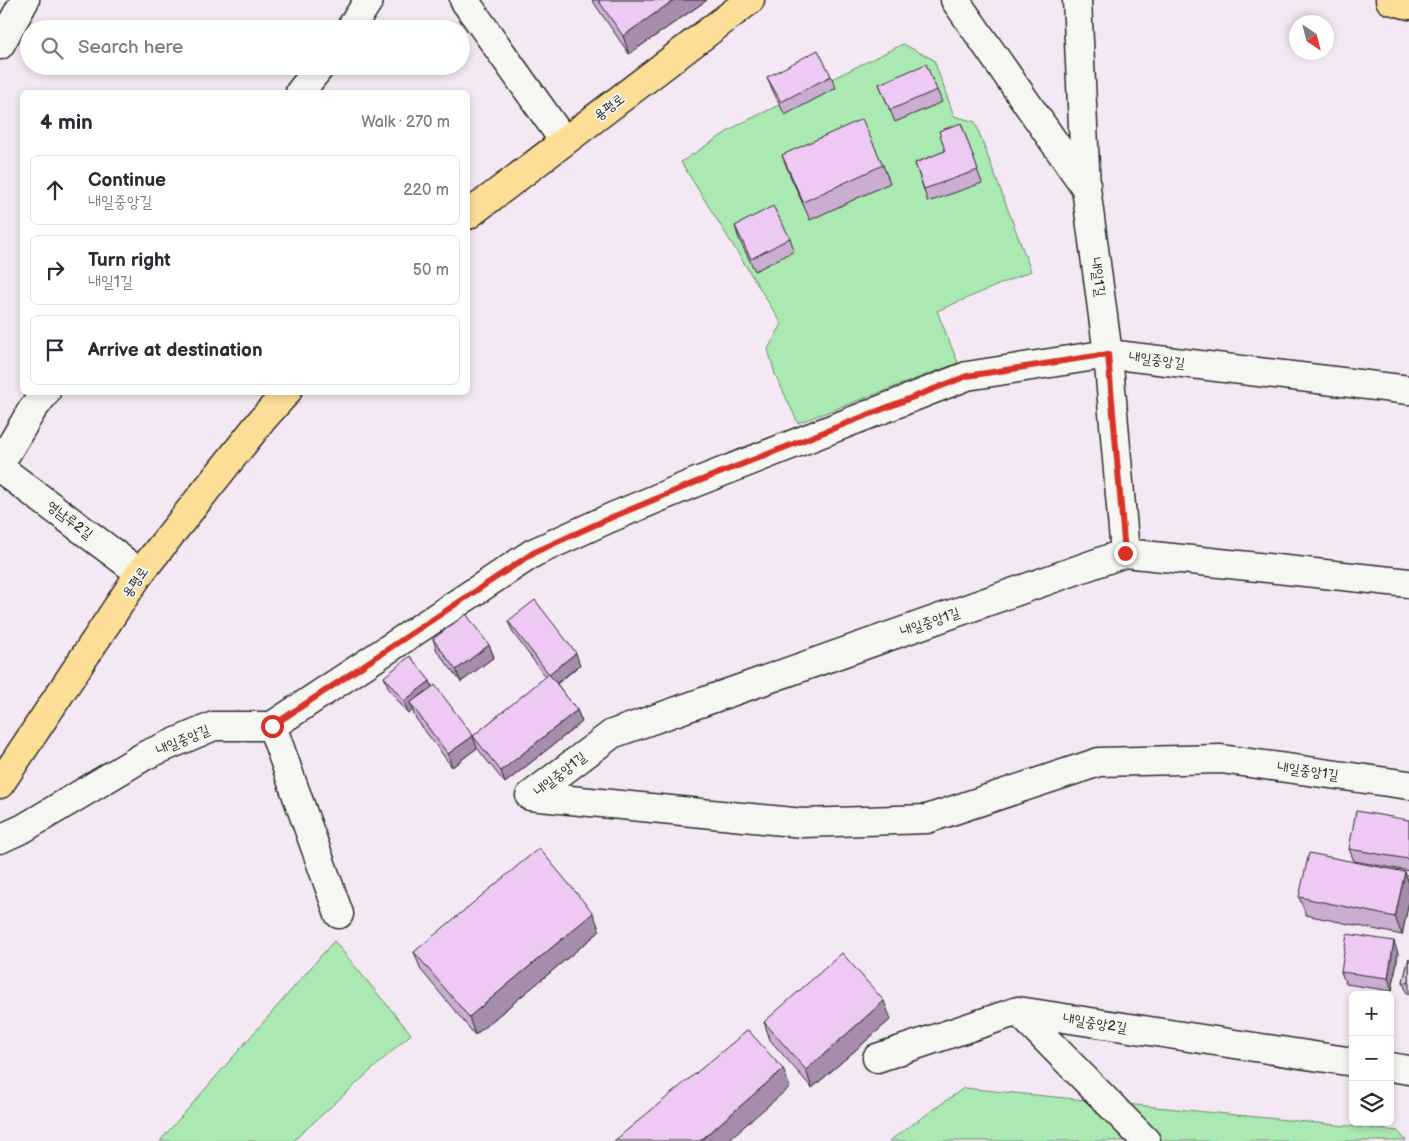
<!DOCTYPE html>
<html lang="en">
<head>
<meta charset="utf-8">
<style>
  :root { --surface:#fff; --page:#f2f2f3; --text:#2b2b33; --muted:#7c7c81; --line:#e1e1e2 }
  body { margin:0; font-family:"Balsamiq Sans","Poor Story",sans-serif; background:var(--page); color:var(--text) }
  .controls { position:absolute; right:15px; bottom:15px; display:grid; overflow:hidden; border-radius:8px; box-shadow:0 2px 8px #0003 }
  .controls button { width:45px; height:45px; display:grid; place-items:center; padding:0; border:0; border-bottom:1px solid var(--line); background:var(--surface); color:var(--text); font:25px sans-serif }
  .compass { position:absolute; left:1289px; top:15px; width:45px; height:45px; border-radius:50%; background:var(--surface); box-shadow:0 2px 8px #0003; rotate:145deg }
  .stop { position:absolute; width:15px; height:15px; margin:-11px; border:4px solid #d93025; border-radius:50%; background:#fff }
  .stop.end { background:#d93025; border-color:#fff; box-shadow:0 1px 5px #0008 }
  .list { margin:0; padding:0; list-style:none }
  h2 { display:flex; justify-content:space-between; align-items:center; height:65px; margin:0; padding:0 20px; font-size:21px }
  h2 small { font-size:16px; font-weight:400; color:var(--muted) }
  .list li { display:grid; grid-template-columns:32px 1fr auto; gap:15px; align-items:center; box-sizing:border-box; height:70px; margin:0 10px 10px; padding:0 10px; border:1px solid var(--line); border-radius:8px }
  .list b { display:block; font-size:19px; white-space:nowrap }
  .list p { margin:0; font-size:16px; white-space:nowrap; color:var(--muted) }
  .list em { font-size:16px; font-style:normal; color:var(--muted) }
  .icon { flex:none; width:28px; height:28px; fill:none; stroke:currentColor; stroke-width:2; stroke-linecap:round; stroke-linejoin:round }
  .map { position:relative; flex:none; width:1409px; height:1141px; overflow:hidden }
  .search { position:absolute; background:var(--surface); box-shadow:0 2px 8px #0003; left:20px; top:20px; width:450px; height:55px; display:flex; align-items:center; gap:12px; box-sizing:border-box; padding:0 18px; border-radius:28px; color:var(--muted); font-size:19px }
  .panel { position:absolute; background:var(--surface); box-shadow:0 2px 8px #0003; left:20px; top:90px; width:450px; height:305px; border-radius:8px }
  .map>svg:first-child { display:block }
  .green { fill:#aae9b1; stroke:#6a8a6e }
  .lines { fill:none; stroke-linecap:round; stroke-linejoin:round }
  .minor-casing { stroke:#2b2b2b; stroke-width:31 }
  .major-casing { stroke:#2b2b2b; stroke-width:31 }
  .minor { stroke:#f6f6f2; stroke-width:28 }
  .major { stroke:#fdde96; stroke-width:28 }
  .wall { fill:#ccadd2; stroke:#2b2b2b }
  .shaded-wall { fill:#a68dab; stroke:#2b2b2b }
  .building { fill:#edc9f4; stroke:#2b2b2b }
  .route { stroke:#d93025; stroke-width:6 }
  .labels { text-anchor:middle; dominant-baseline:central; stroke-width:4; stroke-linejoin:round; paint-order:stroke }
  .street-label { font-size:14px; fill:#2b2b2b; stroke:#f6f6f2 }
</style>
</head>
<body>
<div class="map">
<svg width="1409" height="1141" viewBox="0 0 1409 1141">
  <rect width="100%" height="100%" fill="#f3e8f3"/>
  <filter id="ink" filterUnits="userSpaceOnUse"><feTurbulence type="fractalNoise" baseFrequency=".02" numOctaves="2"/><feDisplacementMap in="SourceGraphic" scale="10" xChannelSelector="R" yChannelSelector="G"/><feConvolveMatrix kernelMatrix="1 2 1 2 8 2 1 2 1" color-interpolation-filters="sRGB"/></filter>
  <g filter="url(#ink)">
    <path class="green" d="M903 44 934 60 954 116 975 122 1031 271 937 311 958 363 798 423 775 374 768 349 782 324 681 162 738 125Z
      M334 941 411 1034 293 1141H160Z
      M964 1088 1398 1131 1406 1141H889Z"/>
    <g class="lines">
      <defs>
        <path id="minor" d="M464 0 564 141
          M955 0 1086 188
          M1077 0 1086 188 1108 354 1125 553
          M350 29 369 0
          M0 45 25 0
          M300 92 321 66
          M0 464 32 410 46 392
          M0 468 140 573
          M1409 583 1125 553 612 734 530 796 803 823 927 819 1099 762 1221 759 1409 785
          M272 726 339 914
          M0 839 24 828 146 755 214 726H272L533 553 610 518 694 483 967 376 1108 354 1409 390
          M1018 1011 1146 1141
          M877 1058 1018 1011 1353 1062
          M1390 1067 1409 1070"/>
        <path id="major" d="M1390 0 1409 5
          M468 215 750 0
          M0 784 140 573 262 420 287 392"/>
      </defs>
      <use href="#minor" class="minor-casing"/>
      <use href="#major" class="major-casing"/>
      <use href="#minor" class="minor"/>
      <use href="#major" class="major"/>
    </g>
    <path class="wall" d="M592 0H707L629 54Z
      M831 76 836 88 785 115 772 89 767 77Z
      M879 84 937 90 942 102 895 122Z
      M961 123 982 183 928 202 915 163 945 151Z
      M782 155 883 165 890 183 810 220 789 173Z
      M735 226 790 238 794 251 755 271 739 239Z
      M508 621 580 665 557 684 577 710 582 722 505 783 477 748 452 767 414 716 413 710 408 714 389 689 384 677 430 681 432 687 473 736 546 677 513 633Z
      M433 639 489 645 494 657 461 682 437 651Z
      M1409 820V871L1354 861 1349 849Z
      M1405 872 1409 884V901L1402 935 1306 915 1299 897Z
      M600 931 475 1035 421 970 414 952Z
      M1398 953 1392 991 1346 984 1341 972Z
      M1409 958V995L1407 994 1403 982Z
      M891 1019 812 1088 770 1040 764 1022Z"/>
    <path class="shaded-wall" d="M674 0H707L629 54 623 36Z
      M489 645 494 657 461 682 456 670Z
      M576 653 580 665 553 686 549 674Z
      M430 681 434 693 410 703 413 710 408 714 404 701Z
      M577 710 582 722 505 783 501 771Z
      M473 736 477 748 452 767 448 754Z
      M1405 872 1409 884V901L1402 935 1395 917Z
      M593 913 600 931 475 1035 469 1017Z
      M1394 941 1398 953 1392 991 1388 978Z
      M884 1001 891 1019 812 1088 806 1070Z
      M783 1069 790 1087 727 1141H700Z"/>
    <path class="building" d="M598 0H674L623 36Z
      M818 50 831 76 781 102 767 77Z
      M926 64 937 90 890 110 879 84Z
      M862 119 883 165 803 202 782 155Z
      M961 123 978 170 924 189 915 163 945 151 939 131Z
      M773 206 790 238 751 259 735 226Z
      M535 600 576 653 549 674 508 621Z
      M466 614 489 645 456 670 433 639Z
      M410 656 430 681 404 701 384 677Z
      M549 674 577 710 501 771 473 736Z
      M435 685 473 736 448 754 410 703Z
      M1356 811 1409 820V851L1408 859 1349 849Z
      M539 848 593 913 469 1017 414 952Z
      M1309 853 1405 872 1395 917 1299 897Z
      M1347 934 1394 941 1388 978 1341 972Z
      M842 953 884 1001 806 1070 764 1022Z
      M1409 958V983L1403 982Z
      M748 1030 783 1069 700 1141H614Z"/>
  </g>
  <g class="lines" filter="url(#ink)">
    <path class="route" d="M272 726 533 553 610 518 694 483 967 376 1108 354 1125 553"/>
  </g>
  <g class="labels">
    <g class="street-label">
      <text transform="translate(609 107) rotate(-37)">용평로</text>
      <text transform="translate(1098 277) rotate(82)">내일1길</text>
      <text transform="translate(1157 360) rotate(7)">내일중앙길</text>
      <text transform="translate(70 520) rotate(37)">영남루2길</text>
      <text transform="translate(135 582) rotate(-55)">용평로</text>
      <text transform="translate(930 622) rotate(-19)">내일중앙1길</text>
      <text transform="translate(183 740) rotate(-23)">내일중앙길</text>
      <text transform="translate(1308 771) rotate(8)">내일중앙1길</text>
      <text transform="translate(560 774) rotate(-38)">내일중앙1길</text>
      <text transform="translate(1095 1023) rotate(9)">내일중앙2길</text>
    </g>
  </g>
</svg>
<div class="controls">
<button>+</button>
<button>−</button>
<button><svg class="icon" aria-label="layers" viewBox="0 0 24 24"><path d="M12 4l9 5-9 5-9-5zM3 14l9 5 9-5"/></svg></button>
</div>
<svg class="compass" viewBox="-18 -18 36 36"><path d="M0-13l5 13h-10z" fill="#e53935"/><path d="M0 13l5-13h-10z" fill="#7c7c81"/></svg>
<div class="stop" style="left:272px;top:726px"></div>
<div class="stop end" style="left:1125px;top:553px"></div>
<div class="search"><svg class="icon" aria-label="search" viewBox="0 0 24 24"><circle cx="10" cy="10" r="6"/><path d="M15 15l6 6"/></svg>Search here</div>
<section class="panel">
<h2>4 min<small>Walk · 270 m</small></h2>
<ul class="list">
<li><svg class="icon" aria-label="ahead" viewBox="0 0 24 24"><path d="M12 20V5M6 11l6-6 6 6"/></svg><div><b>Continue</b><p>내일중앙길</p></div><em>220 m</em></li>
<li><svg class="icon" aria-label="right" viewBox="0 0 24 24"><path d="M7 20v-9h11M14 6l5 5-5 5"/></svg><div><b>Turn right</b><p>내일1길</p></div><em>50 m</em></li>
<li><svg class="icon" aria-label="arrive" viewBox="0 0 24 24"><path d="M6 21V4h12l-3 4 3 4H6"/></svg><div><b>Arrive at destination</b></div></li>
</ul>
</section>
</div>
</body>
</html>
